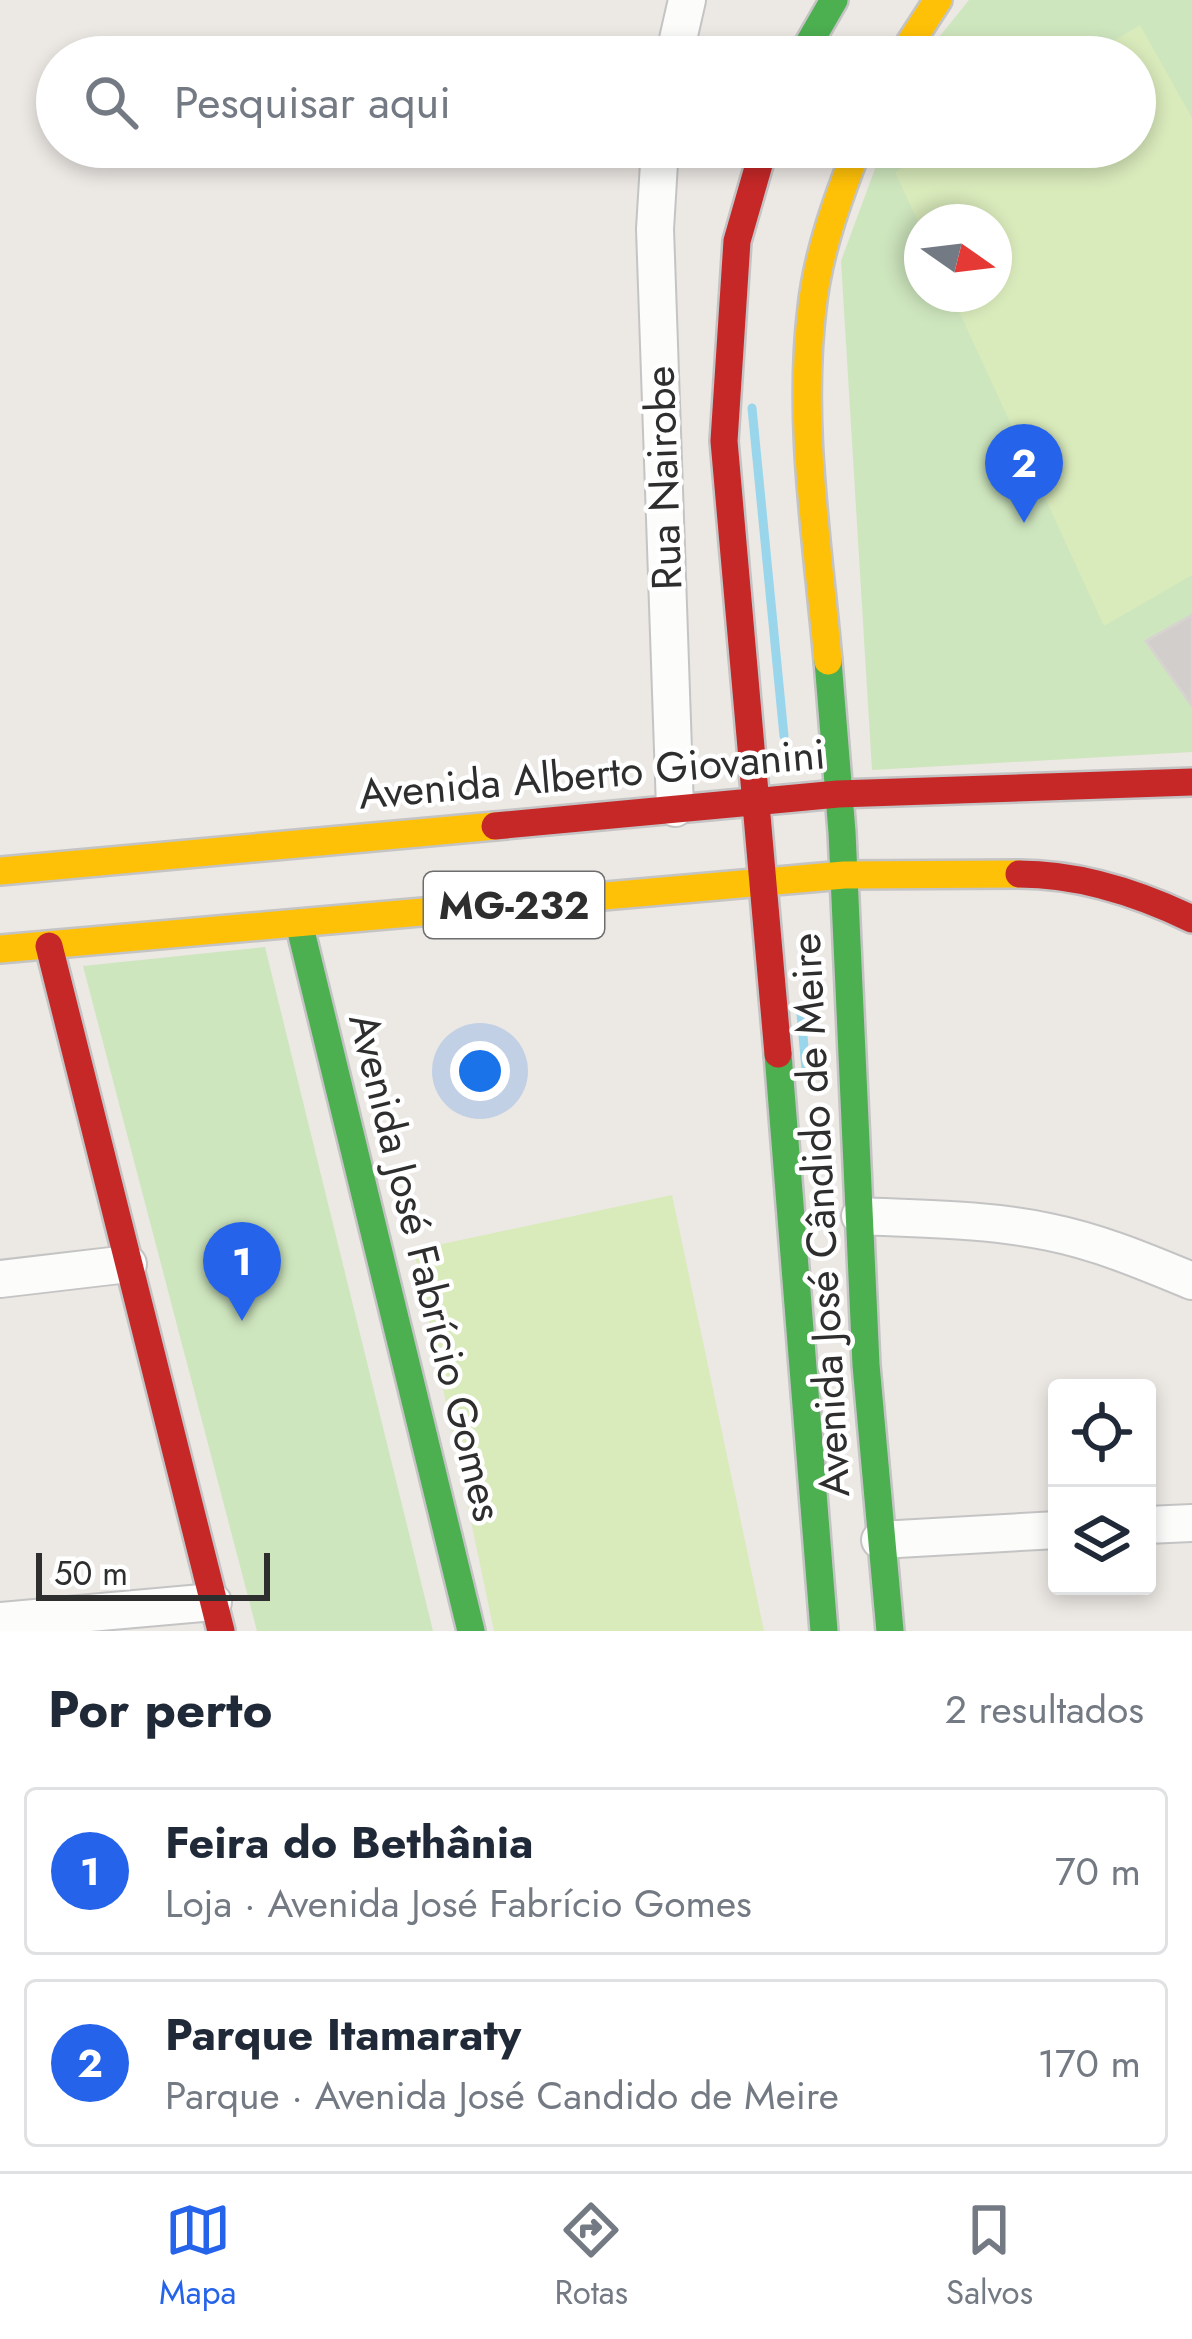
<!DOCTYPE html>
<html lang="pt">
<head>
<meta charset="utf-8">
<style>
  :root { --surface:#fff; --page:#f6f6f7; --text:#1f2937; --muted:#747a83; --line:#e0e1e3; --accent:#2563eb }
  body { margin:0; font-family:Jost,sans-serif; background:var(--page); color:var(--text) }
  .controls { position:absolute; right:36px; bottom:36px; display:grid; overflow:hidden; border-radius:12px; box-shadow:0 6px 18px #0003 }
  .controls button { width:108px; height:108px; display:grid; place-items:center; padding:0; border:0; border-bottom:3px solid var(--line); background:var(--surface); color:var(--text); font:60px sans-serif }
  .compass { position:absolute; left:904px; top:204px; width:108px; height:108px; border-radius:50%; background:var(--surface); box-shadow:0 6px 18px #0003; rotate:104deg }
  .scale { position:absolute; left:36px; bottom:30px; width:234px; box-sizing:border-box; padding-left:12px; border:6px solid #2e2e2e; border-top:0; font-size:33px; line-height:42px; white-space:nowrap; color:#2e2e2e; -webkit-text-stroke:9px #fff; paint-order:stroke }
  .you { position:absolute; left:480px; top:1071px; width:42px; height:42px; margin:-30px; border:9px solid #fff; border-radius:50%; background:#1a73e8; box-shadow:0 0 0 18px #1a73e833 }
  .badge { display:grid; place-items:center; width:78px; height:78px; border-radius:50%; background:var(--accent); color:#fff; font-size:39px; font-weight:700 }
  .pin { position:absolute; translate:-50% -99px; filter:drop-shadow(0 3px 6px #0008) }
  .pin::after { content:''; position:absolute; top:63px; width:42px; height:36px; background:inherit; clip-path:polygon(0 0,100% 0,50% 100%) }
  .list { margin:0; padding:0; list-style:none }
  h2 { display:flex; justify-content:space-between; align-items:center; height:156px; margin:0; padding:0 48px; font-size:51px }
  h2 small { font-size:39px; font-weight:400; color:var(--muted) }
  .list li { display:grid; grid-template-columns:78px 1fr auto; gap:36px; align-items:center; box-sizing:border-box; height:168px; margin:0 24px 24px; padding:0 24px; border:3px solid var(--line); border-radius:12px }
  .list b { display:block; font-size:45px; white-space:nowrap }
  .list p { margin:0; font-size:39px; white-space:nowrap; color:var(--muted) }
  .list em { font-size:39px; font-style:normal; color:var(--muted) }
  .icon { flex:none; width:66px; height:66px; fill:none; stroke:currentColor; stroke-width:2; stroke-linecap:round; stroke-linejoin:round }
  .map { position:relative; flex:none; width:1192px; height:1631px; overflow:hidden }
  .search { position:absolute; background:var(--surface); box-shadow:0 6px 18px #0003; left:36px; right:36px; top:36px; height:132px; display:flex; align-items:center; gap:30px; box-sizing:border-box; padding:0 42px; border-radius:66px; color:var(--muted); font-size:45px }
  .sheet { height:540px; background:var(--surface) }
  nav { display:flex; justify-content:space-around; align-items:center; box-sizing:border-box; height:168px; border-top:3px solid var(--line); background:var(--surface); font-size:33px; color:var(--muted) }
  nav a { display:grid; justify-items:center; gap:6px }
  nav .on { color:var(--accent) }
  .map>svg:first-child { display:block }
  .green { fill:#cee6be; fill-rule:evenodd }
  .pitch { fill:#d9eabb }
  .lines { fill:none; stroke-linecap:round; stroke-linejoin:round }
  .stream { stroke:#99d6ec; stroke-width:9 }
  .building { fill:#d1cecb; stroke:#d7d4d0; stroke-width:3; filter:url(#shadow) }
  .street-casing { stroke:#c5c4c5; stroke-width:40 }
  .fast-casing { stroke:#c5c4c5; stroke-width:32 }
  .slow-casing { stroke:#c5c4c5; stroke-width:32 }
  .jam-casing { stroke:#c5c4c5; stroke-width:32 }
  .street { stroke:#fcfcfb; stroke-width:36 }
  .fast { stroke:#4caf50; stroke-width:27 }
  .slow { stroke:#ffc107; stroke-width:27 }
  .jam { stroke:#c62828; stroke-width:27 }
  .labels { text-anchor:middle; dominant-baseline:central; stroke-width:9; stroke-linejoin:round; paint-order:stroke }
  .shield { fill:#fff; stroke:#6d6d6d; stroke-width:3 }
  .shield-label { font-size:39px; font-weight:bold; fill:#2e2e2e }
  .street-label { font-size:42px; fill:#2e2e2e; stroke:#fff }
</style>
</head>
<body>
<div class="map">
<svg width="1192" height="1631" viewBox="0 0 1192 1631">
  <defs>
    <filter id="shadow"><feDropShadow dx="12" dy="7" stdDeviation="0" flood-color="#0004"/></filter>
  </defs>
  <rect width="100%" height="100%" fill="#ece8e4"/>
  <path class="green" d="M969 0H1192V752L872 770 841 261 883 147H1135V57H923ZM922 222H994V294H922Z
    M265 947 433 1631H257L83 966Z"/>
  <path class="pitch" d="M1140 25 1192 118V575L1104 626 951 294H994V222H922V230L895 172 937 147H1135V57H1087Z
    M672 1195 764 1631H494L414 1250Z"/>
  <g class="lines">
    <path class="stream" d="M752 408 784 736
      M801 1014 806 1069"/>
  </g>
  <path class="building" d="M1192 615V706L1146 641Z"/>
  <g class="lines">
    <defs>
      <path id="street" d="M674 57 687 0
        M660 147 655 229 675 808
        M860 1216C923 1219 987 1219 1049 1232 1099 1242 1146 1262 1192 1281
        M0 1279 128 1264
        M1147 1525 1192 1523
        M880 1540 1057 1530
        M0 1621 213 1602"/>
      <path id="fast" d="M801 57 834 0
        M828 661 842 832 866 1365 890 1631
        M299 923 471 1631
        M778 1054 824 1631"/>
      <path id="slow" d="M901 57 938 0
        M828 661C818 545 798 424 812 308 818 252 838 198 858 147
        M0 871 495 826
        M0 949 844 875 1019 874"/>
      <path id="jam" d="M764 147 737 241 724 441 778 1054
        M495 826 838 794 1192 782
        M1019 874C1079 874 1138 893 1192 919
        M49 946 221 1631"/>
    </defs>
    <use href="#street" class="street-casing"/>
    <use href="#fast" class="fast-casing"/>
    <use href="#slow" class="slow-casing"/>
    <use href="#jam" class="jam-casing"/>
    <use href="#street" class="street"/>
    <use href="#fast" class="fast"/>
    <use href="#slow" class="slow"/>
    <use href="#jam" class="jam"/>
  </g>
  <g class="labels">
    <rect class="shield" x="424" y="872" width="180" height="66" rx="9"/>
    <g class="shield-label">
      <text x="514" y="905">MG-232</text>
    </g>
    <g class="street-label">
      <text transform="translate(663 478) rotate(-92)">Rua Nairobe</text>
      <text transform="translate(592 774) rotate(-5)">Avenida Alberto Giovanini</text>
      <text transform="translate(820 1215) rotate(-93)">Avenida José Cândido de Meire</text>
      <text transform="translate(426 1267) rotate(76)">Avenida José Fabrício Gomes</text>
    </g>
  </g>
</svg>
<div class="controls">
<button><svg class="icon" aria-label="locate" viewBox="0 0 24 24"><circle cx="12" cy="12" r="6"/><path d="M12 2v4M12 18v4M2 12h4M18 12h4"/></svg></button>
<button><svg class="icon" aria-label="layers" viewBox="0 0 24 24"><path d="M12 4l9 5-9 5-9-5zM3 14l9 5 9-5"/></svg></button>
</div>
<svg class="compass" viewBox="-18 -18 36 36"><path d="M0-13l5 13h-10z" fill="#e53935"/><path d="M0 13l5-13h-10z" fill="#747a83"/></svg>
<div class="scale">50 m</div>
<div class="you"></div>
<div class="pin badge" style="left:242px;top:1321px">1</div>
<div class="pin badge" style="left:1024px;top:523px">2</div>
<div class="search"><svg class="icon" aria-label="search" viewBox="0 0 24 24"><circle cx="10" cy="10" r="6"/><path d="M15 15l6 6"/></svg>Pesquisar aqui</div>
</div>
<section class="sheet">
<h2>Por perto<small>2 resultados</small></h2>
<ul class="list">
<li><span class="badge">1</span><div><b>Feira do Bethânia</b><p>Loja · Avenida José Fabrício Gomes</p></div><em>70 m</em></li>
<li><span class="badge">2</span><div><b>Parque Itamaraty</b><p>Parque · Avenida José Candido de Meire</p></div><em>170 m</em></li>
</ul>
</section>
<nav>
<a class="on"><svg class="icon" aria-label="map" viewBox="0 0 24 24"><path d="M3 6l6-2 6 2 6-2v14l-6 2-6-2-6 2zM9 4v14M15 6v14"/></svg>Mapa</a>
<a><svg class="icon" aria-label="directions" viewBox="0 0 24 24"><path d="M12 3l9 9-9 9-9-9zM9 14v-3h6M13 9l2 2-2 2"/></svg>Rotas</a>
<a><svg class="icon" aria-label="saved" viewBox="0 0 24 24"><path d="M7 4h10v16l-5-4-5 4z"/></svg>Salvos</a>
</nav>
</body>
</html>
